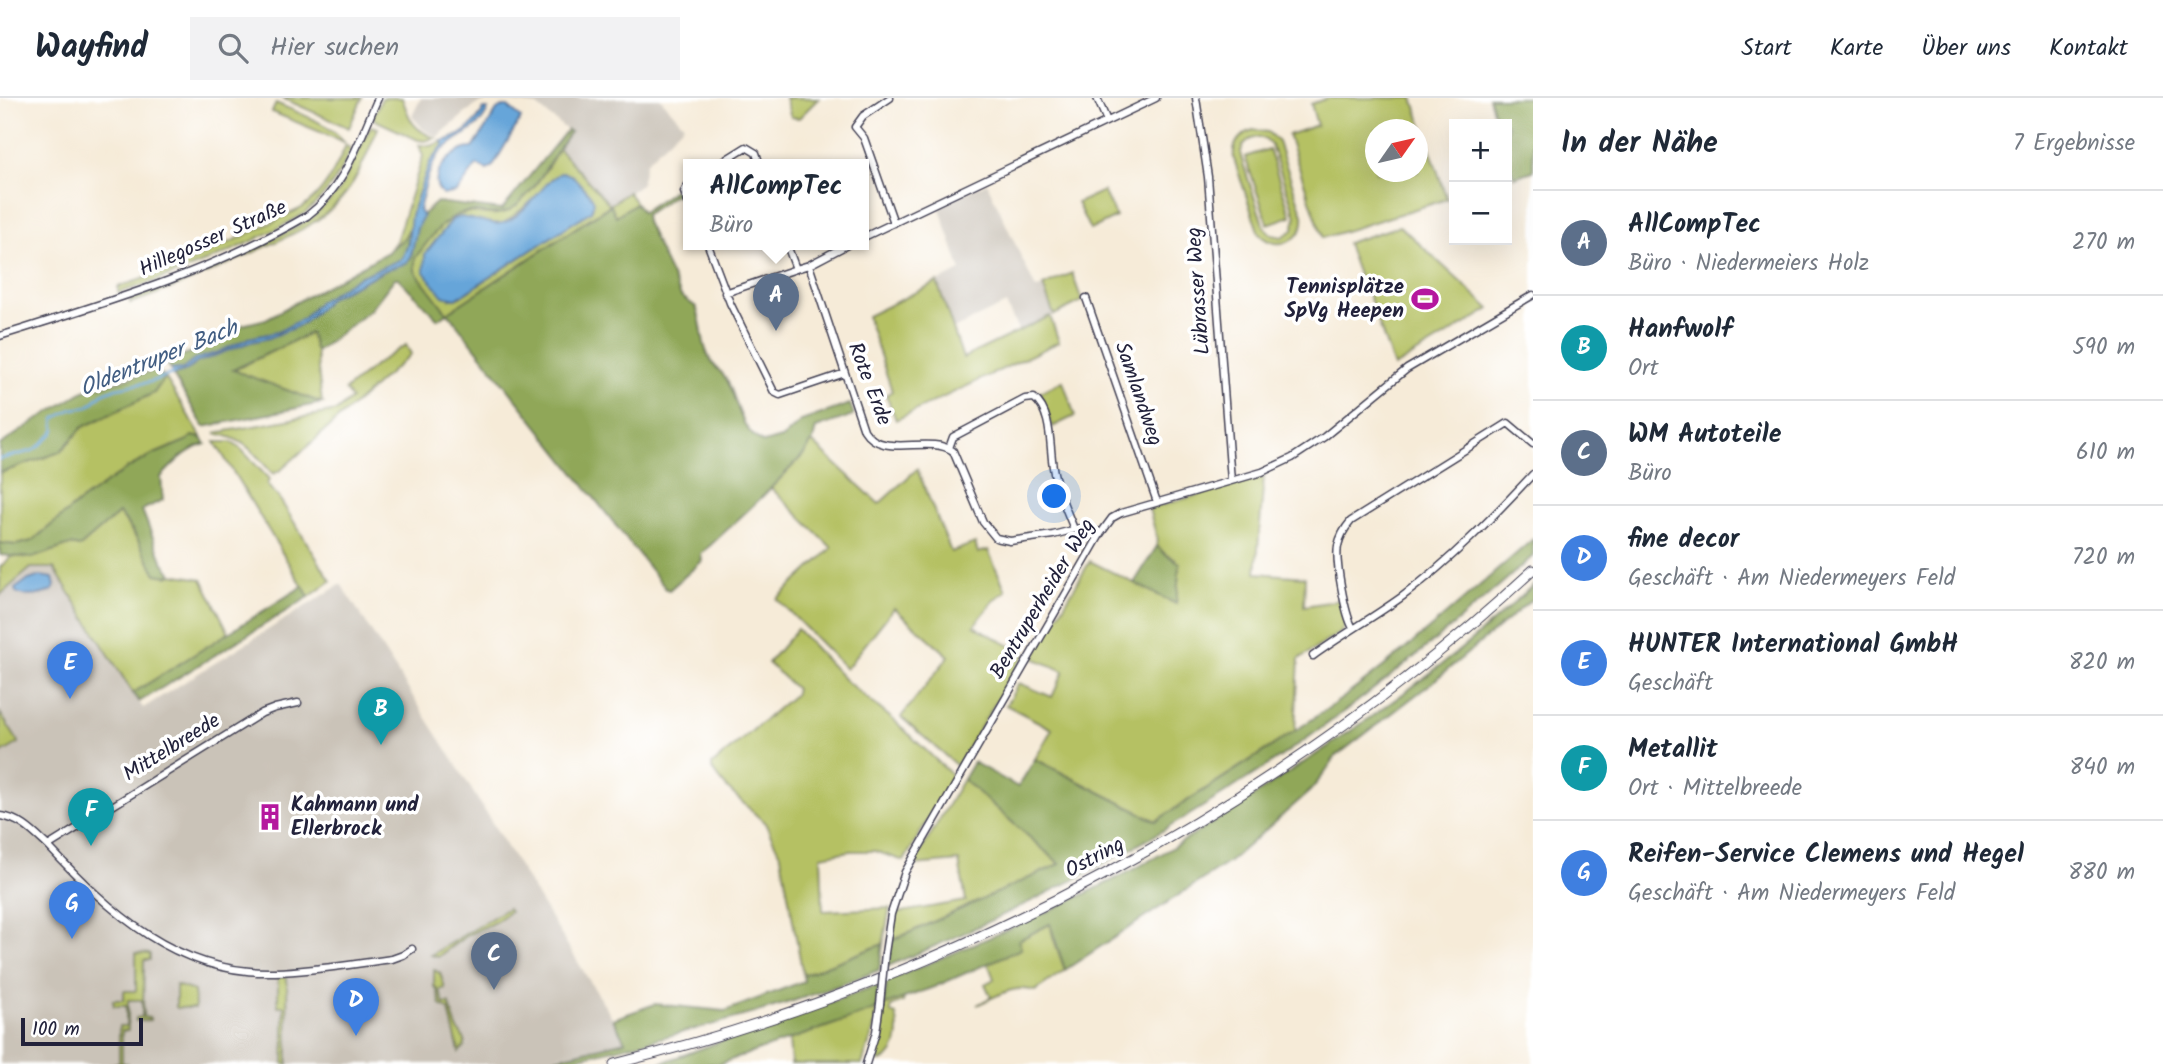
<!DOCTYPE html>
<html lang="de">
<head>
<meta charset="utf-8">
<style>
  :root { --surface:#fff; --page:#f2f2f3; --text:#1f2937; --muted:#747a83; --line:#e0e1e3; --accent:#1a73e8 }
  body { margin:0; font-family:Kalam,sans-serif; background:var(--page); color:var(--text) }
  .controls { position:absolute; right:21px; top:21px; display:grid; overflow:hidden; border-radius:0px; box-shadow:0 7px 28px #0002 }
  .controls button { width:63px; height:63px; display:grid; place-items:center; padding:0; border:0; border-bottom:2px solid var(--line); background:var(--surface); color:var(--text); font:35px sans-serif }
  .compass { position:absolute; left:1365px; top:21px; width:63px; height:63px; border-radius:50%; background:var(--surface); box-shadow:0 7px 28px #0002; rotate:56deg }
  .scale { position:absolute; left:21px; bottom:18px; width:122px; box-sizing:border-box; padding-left:7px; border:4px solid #22223b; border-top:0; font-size:19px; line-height:24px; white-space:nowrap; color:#22223b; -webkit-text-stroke:5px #fff; paint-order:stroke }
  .you { position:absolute; left:1055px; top:399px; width:24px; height:24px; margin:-18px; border:5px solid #fff; border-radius:50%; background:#1a73e8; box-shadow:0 0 0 10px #1a73e833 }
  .badge { display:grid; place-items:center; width:46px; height:46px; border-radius:50%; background:var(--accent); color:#fff; font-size:23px; font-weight:700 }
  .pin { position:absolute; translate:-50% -58px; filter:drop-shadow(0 2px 4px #0008) }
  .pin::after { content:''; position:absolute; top:37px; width:24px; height:21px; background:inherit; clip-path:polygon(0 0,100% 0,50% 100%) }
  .popup { position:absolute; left:683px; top:61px; width:186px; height:91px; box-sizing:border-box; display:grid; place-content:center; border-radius:0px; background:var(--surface); filter:drop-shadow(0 2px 5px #0005); font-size:23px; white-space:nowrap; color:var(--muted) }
  .popup b { font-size:26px; color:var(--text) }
  .popup::after { content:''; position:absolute; left:50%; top:100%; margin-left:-14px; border:14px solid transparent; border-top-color:var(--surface) }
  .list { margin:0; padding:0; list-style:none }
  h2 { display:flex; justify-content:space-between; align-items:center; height:91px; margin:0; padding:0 28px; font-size:30px }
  h2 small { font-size:23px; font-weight:400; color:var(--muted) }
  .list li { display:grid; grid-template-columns:46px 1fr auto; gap:21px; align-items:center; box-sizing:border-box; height:105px; padding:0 28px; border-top:2px solid var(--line) }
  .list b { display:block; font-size:26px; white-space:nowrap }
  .list p { margin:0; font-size:23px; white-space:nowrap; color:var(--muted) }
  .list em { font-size:23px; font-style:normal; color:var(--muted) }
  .icon { flex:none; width:38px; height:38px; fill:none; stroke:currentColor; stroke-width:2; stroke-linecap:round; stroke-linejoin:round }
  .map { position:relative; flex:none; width:1533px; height:966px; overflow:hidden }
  header { display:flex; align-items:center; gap:42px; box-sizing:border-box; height:98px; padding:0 35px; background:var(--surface); border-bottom:2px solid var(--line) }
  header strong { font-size:33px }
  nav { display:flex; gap:38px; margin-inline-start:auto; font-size:24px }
  .search { width:490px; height:63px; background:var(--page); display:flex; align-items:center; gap:18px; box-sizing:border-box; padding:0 24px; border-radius:0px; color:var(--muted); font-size:26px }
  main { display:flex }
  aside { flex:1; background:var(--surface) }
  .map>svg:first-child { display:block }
  .industrial { fill:#cac3b8; fill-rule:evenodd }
  .green { fill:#b5c163; stroke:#6c724f; stroke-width:2; fill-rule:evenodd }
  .forest { fill:#90a759; stroke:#59644a; stroke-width:2 }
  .water { fill:#66a5d9; stroke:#44648a; stroke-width:2 }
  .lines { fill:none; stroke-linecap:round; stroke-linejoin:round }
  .stream { stroke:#66a5d9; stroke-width:2.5 }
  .minor-casing { stroke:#424053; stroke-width:9 }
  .secondary-casing { stroke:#424053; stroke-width:11 }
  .minor { stroke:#fff; stroke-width:6 }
  .secondary { stroke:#fff; stroke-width:9 }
  .minor-bridge-casing { stroke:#424053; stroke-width:9; stroke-linecap:butt }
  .minor-bridge { stroke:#fff; stroke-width:6 }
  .labels { text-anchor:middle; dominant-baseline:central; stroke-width:7; stroke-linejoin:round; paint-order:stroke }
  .street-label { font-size:21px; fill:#22223b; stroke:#fff }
  .poi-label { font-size:21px; font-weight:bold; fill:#22223b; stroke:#fff; text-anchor:end }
  .water-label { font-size:23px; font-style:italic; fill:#415d82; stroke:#fff }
</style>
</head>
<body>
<header>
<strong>Wayfind</strong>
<div class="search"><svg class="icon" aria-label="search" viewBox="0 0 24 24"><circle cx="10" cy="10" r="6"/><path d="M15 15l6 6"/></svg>Hier suchen</div>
<nav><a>Start</a><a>Karte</a><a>Über uns</a><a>Kontakt</a></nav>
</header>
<main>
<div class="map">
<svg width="1533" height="966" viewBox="0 0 1533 966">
  <rect width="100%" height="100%" fill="#fff"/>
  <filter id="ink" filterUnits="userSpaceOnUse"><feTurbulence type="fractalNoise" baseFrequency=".0143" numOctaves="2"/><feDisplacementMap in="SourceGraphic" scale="14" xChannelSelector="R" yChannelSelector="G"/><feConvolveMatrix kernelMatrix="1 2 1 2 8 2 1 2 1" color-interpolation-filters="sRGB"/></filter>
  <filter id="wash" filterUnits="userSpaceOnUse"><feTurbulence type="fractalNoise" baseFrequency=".00686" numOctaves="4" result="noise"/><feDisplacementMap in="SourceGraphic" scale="28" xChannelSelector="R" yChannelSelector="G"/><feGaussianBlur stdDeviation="1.57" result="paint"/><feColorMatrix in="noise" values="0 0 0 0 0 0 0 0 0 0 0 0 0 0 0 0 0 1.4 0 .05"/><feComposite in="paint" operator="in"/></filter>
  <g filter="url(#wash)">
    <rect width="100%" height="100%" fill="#f6ebd8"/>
    <path class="industrial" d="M421 0H487L486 4 477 6 437 39 423 31 412 18Z
      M491 0H660L684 27 646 64 641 86 611 107 558 50 570 35 567 32 537 8 508 4H490Z
      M987 85 1036 191 1043 188 1054 217 1019 234 1006 206 953 231 937 184 961 173 939 108Z
      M31 470H54L143 610 341 486 449 655 626 942 533 966H0V497ZM40 478 51 479 50 494 29 498 20 486Z"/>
    <path class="green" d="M282 0H362L349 30Z
      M382 0H402C410 22 412 31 435 40L425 43 418 42 375 22 373 19Z
      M785 0H819L799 20 791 19Z
      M1328 0H1413L1447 101 1323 140 1288 37 1317 27 1311 6ZM1376 32H1418V74H1376Z
      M276 5C296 14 332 26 344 44L272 14Z
      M371 28 378 30C368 53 358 82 341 101 319 127 284 140 254 154 213 173 174 191 130 205V202L133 199 204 173 293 131 314 118 339 93Z
      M1253 32 1268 34 1278 44 1303 117C1306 143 1277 155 1259 136L1234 61C1232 46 1239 37 1253 32ZM1258 39 1265 41 1271 47 1296 119 1293 132 1282 139 1272 137 1264 129 1241 59C1240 47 1247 41 1258 39Z
      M441 44 444 46 430 64 411 117V128L404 140 388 154 396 143 423 58 419 47 431 48Z
      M346 47 351 51C340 77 327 97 305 115 249 148 180 176 118 195V189L176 170 302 110C324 95 336 71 346 47Z
      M558 50 610 107 628 94 636 105 616 118 610 107 447 215 415 173 414 160C426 146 438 126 455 118 470 111 483 118 498 116 521 112 549 70 558 50ZM552 80 593 109 591 113 457 201H450L425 156 453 121 503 126 533 102Z
      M1269 51 1291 118 1268 126 1245 59Z
      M1103 93 1116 119 1090 132 1077 105Z
      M1400 128 1490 211 1394 269 1367 192C1357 179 1352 160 1347 145Z
      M1072 175 1082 203 1054 217 1043 188Z
      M937 184 963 260 1050 218 1059 244 896 322 886 297 892 293 867 218Z
      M310 235 316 254 322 305 232 273Z
      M406 247 411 256 281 372 273 376C252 353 247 342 215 335L337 313 351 301 345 292 382 262Z
      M165 279 202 340 192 338 188 342 152 357 126 371 78 405 32 443 16 447 0 445V375L60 354 83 329 154 295Z
      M1063 283 1075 318 1052 329 1040 294Z
      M215 344H231L241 351 269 381 267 387 279 400 331 483 309 499Z
      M812 344 879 406 917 371 951 454 975 445 978 455 988 452 1006 493 995 501 974 528 1025 556 957 668 901 619 949 558 894 510 846 571 777 501 832 450 771 390 804 356Z
      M1264 378 1256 475 1305 479 1304 508 1341 502 1345 527 1341 534 1299 561 1295 633 1156 723 1035 661 1052 631 1006 607 1019 585 1052 599 1064 573 1033 560 1090 463 1176 506V461L1165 456 1157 448V440L1149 411Z
      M119 415 141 447 167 478 172 476 202 481 229 535 133 595 54 470H31L0 497V469L12 458 32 460 70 447 80 449Z
      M797 531 845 582 896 624 953 678 904 763 875 753H850L821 758 823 813 890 810 883 846 803 877 781 758 765 725 727 690 712 671V667L794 597 796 591 768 565Z
      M0 615 19 645 0 656Z
      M963 681 1060 766 889 844 895 815 966 803 959 763 913 767Z
      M508 810 510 813C501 822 489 827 476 833 462 840 449 850 438 859L431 857Z
      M1050 826 1054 842 1065 872 1035 893C1012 886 998 898 977 907L991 899 985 886 994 881 988 865 1021 851 1018 842Z
      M136 855 150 856V862H144L143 919 150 920V922L136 923V920L142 919V902H128V932L122 933V965L129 966H113L119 964V928H126V908H114L113 902H124V893H136Z
      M434 872 440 875 445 890 439 892 444 906 449 905 457 930 465 942V948L459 954 449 912 441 907 436 889H434Z
      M278 879H287L288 966H284V908H278Z
      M176 887 194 893 195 910H176Z
      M904 900 903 904 891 909V915L896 917C900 932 899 959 880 963L877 961C873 951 882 922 883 908Z
      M877 911 873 934 862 966H791L789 942Z"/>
    <path class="forest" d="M1489 0H1533V73L1514 79 1507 57V26H1497Z
      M567 32 570 34C551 58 537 95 510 112 496 120 482 112 467 114 444 117 428 144 415 160V173L447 215 611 107 616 118 636 105 642 114 677 90 681 96 677 95 645 117 646 124 681 198 696 209C702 223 701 238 706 252 711 269 723 273 728 284 738 305 740 333 764 345L784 339 801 323 850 306 854 317 816 330 813 342 804 356 762 399 701 456 702 463 669 492 666 491 448 215 438 221 398 180H395L370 212 316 254 310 235 233 272 322 305 204 329 173 277 184 274 198 264 250 244 269 240 298 228 306 223 331 199 411 160 417 127 423 119 422 117 437 104 502 112Z
      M411 128 405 158 402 161 357 180 319 204 304 220 278 234 249 240 219 254 196 261 183 271 171 272 166 263 192 254 234 229 266 221 388 154 404 140Z
      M152 273 163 277 165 279 154 295 83 329 60 354 0 375V347L32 325 84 293Z
      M192 338 202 340 206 346C187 351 174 365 161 379L163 402 142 412 162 462 172 476 167 478 156 476 133 433 119 415 80 449 70 447 32 460 0 457V445L16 447 32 443 78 405 126 371 152 357 188 342Z
      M1533 441V458C1459 524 1383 587 1302 644 1173 734 1033 808 888 868L889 844 1060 766 963 681 973 664 1018 689 1035 661 1156 723C1219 682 1283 643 1344 599 1410 550 1471 495 1533 441Z
      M1157 448 1165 456 1180 465 1176 506 1134 485Z
      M1533 487V500L1529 504 1433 584 1335 659 1325 675 1310 693 1229 764 1065 872 1050 826 1019 842 1021 851 934 889 883 908 887 883C961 852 1037 820 1109 784 1174 752 1235 711 1294 671 1378 616 1461 557 1533 487Z
      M303 488 309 499 139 604 133 595Z
      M883 846 879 872C773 915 663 940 551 966H533L625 943 613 921 655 906 725 913 804 883 803 877Z
      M878 887 877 911 872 913 719 966H658Z"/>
    <path class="water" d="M502 9H508L521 20 493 68 487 72 477 67 457 94 443 97C423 80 453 49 473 50L497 12Z
      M484 11H488C480 34 455 38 440 55 428 70 424 93 419 112L423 119C412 132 417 150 407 165L385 172 331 199 306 223 298 228 269 240 250 244 198 264 184 274 173 277 171 272 183 271 196 261 219 254 249 240 278 234 304 220 319 204 357 180 402 161 408 146 411 117 421 88 430 64 444 46 442 43C459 41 476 26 484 11Z
      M563 74 573 78 592 99 594 104 591 113 456 201 443 198 424 174 425 156 453 121 461 119 497 126C524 124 543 81 563 74Z
      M40 478 53 480 55 488 53 492C42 497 27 501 16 494L15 491 26 483Z"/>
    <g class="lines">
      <path class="stream" d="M0 361 32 353 38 349 53 335 55 331 54 321 72 311 88 309 102 296 116 290 150 284 174 275"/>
    </g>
  </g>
  <g filter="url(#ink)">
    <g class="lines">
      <defs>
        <path id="minor" d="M890 0 863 18 855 29 864 40 894 125
          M1097 0 1107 23
          M1196 0 1208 79 1231 383
          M717 67 746 49 756 55 760 67
          M688 87 684 94 688 104
          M864 139 1156 0
          M708 147 730 205 774 294 780 297 845 275
          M787 147 796 171 809 167 864 332C882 362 928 336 953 353L983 424 996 440 1010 443 1053 437 1084 429 1101 435
          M809 167 847 147
          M725 195 796 171
          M1086 200 1157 404
          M0 238C105 205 211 174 307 118 345 89 359 43 378 0
          M949 350 953 339 1025 301 1034 300C1055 317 1048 356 1055 379 1059 396 1067 414 1074 431
          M1353 530C1345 517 1335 463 1338 448 1340 438 1345 430 1351 423L1508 325 1533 346
          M1313 558C1342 537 1374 519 1403 498 1451 462 1492 420 1533 376
          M0 718C20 720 34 735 48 748L262 615 275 610 298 605
          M48 748C110 814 177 877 275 874 314 873 353 866 392 861L403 857 412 851
          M885 855 891 816 905 774 1101 435 1112 420 1121 415 1262 374 1292 360 1324 339 1407 271 1533 197
          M866 966 876 934 880 906"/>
        <path id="secondary" d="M614 966C948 885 1281 706 1533 472"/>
      </defs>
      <use href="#minor" class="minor-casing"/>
      <use href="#secondary" class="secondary-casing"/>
      <use href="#minor" class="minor"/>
      <use href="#secondary" class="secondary"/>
      <defs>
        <path id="minor-bridge" d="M880 906 885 855"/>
      </defs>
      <use href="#minor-bridge" class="minor-bridge-casing"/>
      <use href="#minor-bridge" class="minor-bridge"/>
    </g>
  </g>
  <defs>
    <symbol id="stadium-bare" viewBox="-9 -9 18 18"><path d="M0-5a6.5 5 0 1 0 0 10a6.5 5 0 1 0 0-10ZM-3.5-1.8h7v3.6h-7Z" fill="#b5179e" stroke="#fff" stroke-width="2.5" paint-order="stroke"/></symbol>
    <symbol id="building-bare" viewBox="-9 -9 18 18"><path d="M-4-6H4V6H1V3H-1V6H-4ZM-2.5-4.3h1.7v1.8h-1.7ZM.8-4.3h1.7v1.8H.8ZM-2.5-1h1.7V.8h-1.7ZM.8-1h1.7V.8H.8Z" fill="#b5179e" stroke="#fff" stroke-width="2.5" paint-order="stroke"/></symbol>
  </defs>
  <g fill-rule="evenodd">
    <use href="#stadium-bare" x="1406" y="182" width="38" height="38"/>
    <use href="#building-bare" x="251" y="700" width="38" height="38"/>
  </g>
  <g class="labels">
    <g class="street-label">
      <text transform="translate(213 141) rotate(-24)">Hillegosser Straße</text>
      <text transform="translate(1199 193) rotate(-94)">Lübrasser Weg</text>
      <text transform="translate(869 286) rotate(69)">Rote Erde</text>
      <text transform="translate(1138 296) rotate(71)">Samlandweg</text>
      <text transform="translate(1043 501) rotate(-59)">Bentruperheider Weg</text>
      <text transform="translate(172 650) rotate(-32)">Mittelbreede</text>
      <text transform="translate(1095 760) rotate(-28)">Ostring</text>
    </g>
    <g class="poi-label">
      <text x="1404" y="189">Tennisplätze<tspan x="1404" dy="24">SpVg Heepen</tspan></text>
      <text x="291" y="707" text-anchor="start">Kahmann und<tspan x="291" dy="24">Ellerbrock</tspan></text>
    </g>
    <g class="water-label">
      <text transform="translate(159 261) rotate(-22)">Oldentruper Bach</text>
    </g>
  </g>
</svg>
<div class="controls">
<button>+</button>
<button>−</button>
</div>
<svg class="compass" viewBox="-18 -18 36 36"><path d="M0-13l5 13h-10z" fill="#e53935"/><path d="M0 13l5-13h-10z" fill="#747a83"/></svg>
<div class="scale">100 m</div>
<div class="you"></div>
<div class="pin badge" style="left:776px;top:233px;background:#5c6f8a">A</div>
<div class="popup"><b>AllCompTec</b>Büro</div>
<div class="pin badge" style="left:381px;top:647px;background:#0f9aa8">B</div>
<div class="pin badge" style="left:494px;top:892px;background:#5c6f8a">C</div>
<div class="pin badge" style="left:356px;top:938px;background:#3f7fe0">D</div>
<div class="pin badge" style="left:70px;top:601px;background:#3f7fe0">E</div>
<div class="pin badge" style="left:91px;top:748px;background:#0f9aa8">F</div>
<div class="pin badge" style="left:72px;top:841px;background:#3f7fe0">G</div>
</div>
<aside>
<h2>In der Nähe<small>7 Ergebnisse</small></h2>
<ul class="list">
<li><span class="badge" style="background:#5c6f8a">A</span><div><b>AllCompTec</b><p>Büro · Niedermeiers Holz</p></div><em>270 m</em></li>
<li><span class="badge" style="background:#0f9aa8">B</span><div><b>Hanfwolf</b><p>Ort</p></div><em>590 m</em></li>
<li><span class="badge" style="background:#5c6f8a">C</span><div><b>WM Autoteile</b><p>Büro</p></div><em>610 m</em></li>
<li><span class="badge" style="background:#3f7fe0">D</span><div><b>fine decor</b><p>Geschäft · Am Niedermeyers Feld</p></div><em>720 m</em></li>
<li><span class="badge" style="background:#3f7fe0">E</span><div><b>HUNTER International GmbH</b><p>Geschäft</p></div><em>820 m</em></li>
<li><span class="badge" style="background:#0f9aa8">F</span><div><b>Metallit</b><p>Ort · Mittelbreede</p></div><em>840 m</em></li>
<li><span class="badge" style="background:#3f7fe0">G</span><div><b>Reifen-Service Clemens und Hegel</b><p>Geschäft · Am Niedermeyers Feld</p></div><em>880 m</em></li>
</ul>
</aside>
</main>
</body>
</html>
